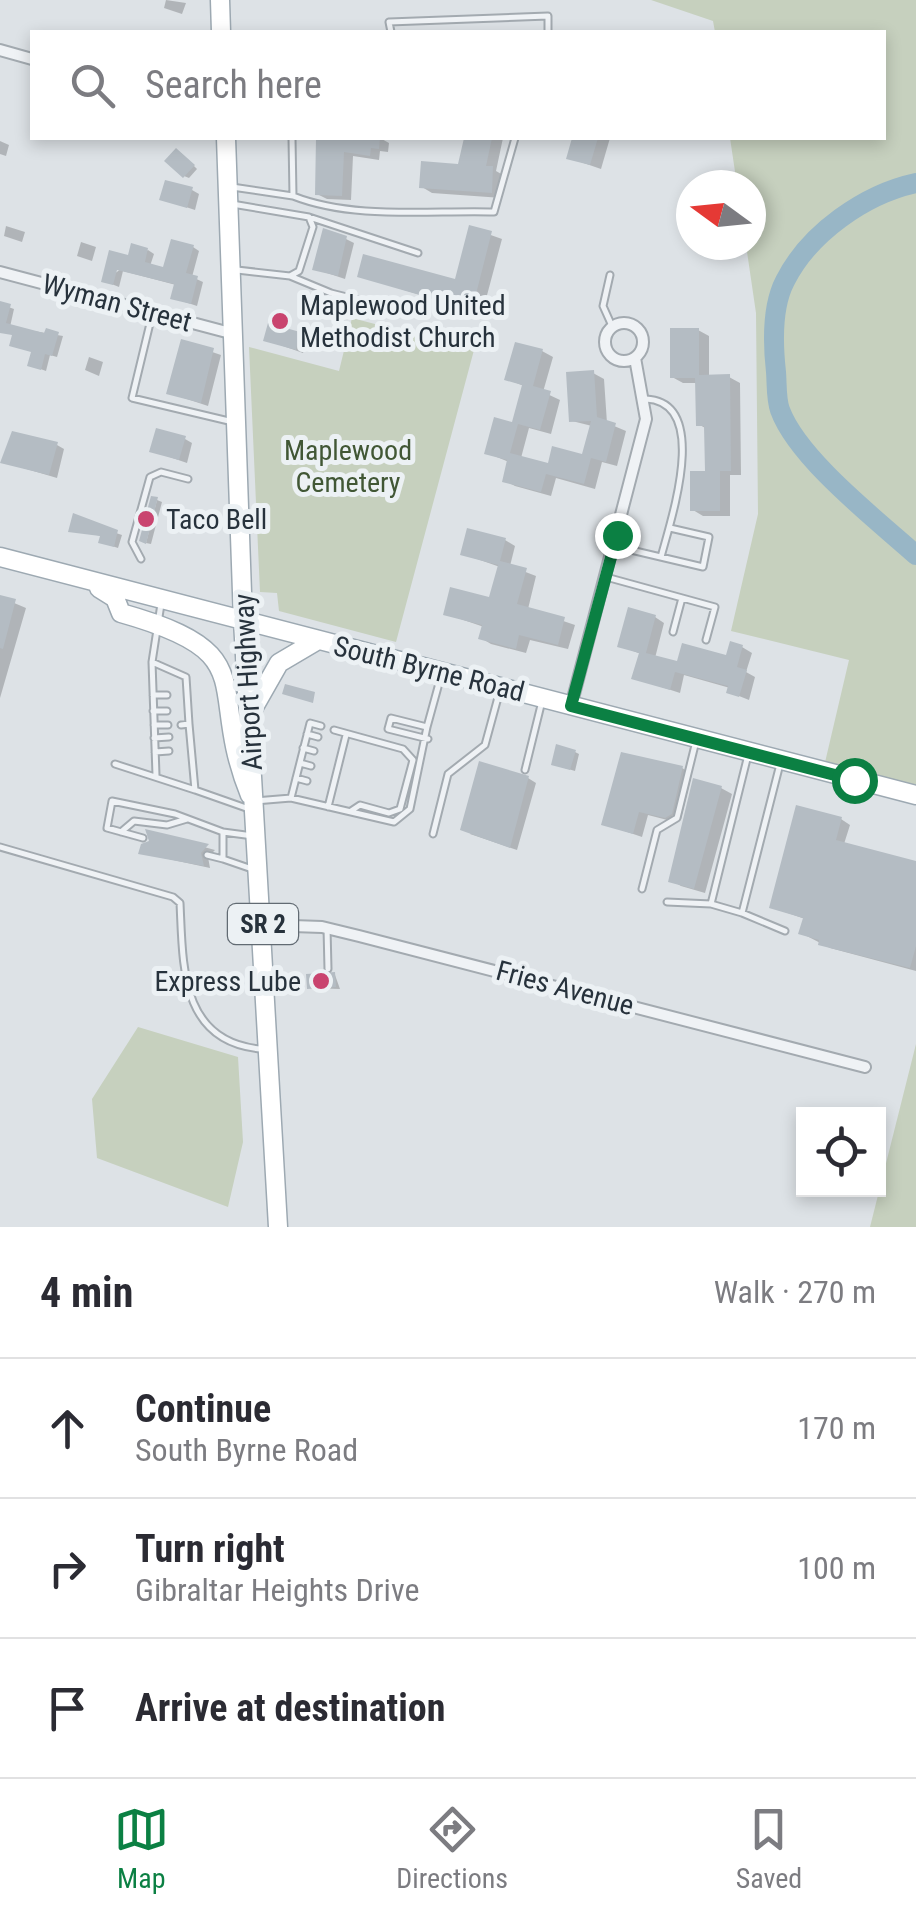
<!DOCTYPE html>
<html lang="en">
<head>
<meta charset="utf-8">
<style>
  :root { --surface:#fff; --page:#f2f2f3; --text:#2b2b33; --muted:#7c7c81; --line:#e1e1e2; --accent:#0b8043 }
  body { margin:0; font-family:"Roboto Condensed",sans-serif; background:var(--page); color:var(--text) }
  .controls { position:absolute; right:30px; bottom:30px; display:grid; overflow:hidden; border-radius:0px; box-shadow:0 5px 15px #0003 }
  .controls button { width:90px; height:90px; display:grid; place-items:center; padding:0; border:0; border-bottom:2px solid var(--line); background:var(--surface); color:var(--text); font:50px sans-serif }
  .compass { position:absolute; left:676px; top:170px; width:90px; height:90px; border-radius:50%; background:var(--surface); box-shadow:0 5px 15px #0003; rotate:285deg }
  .stop { position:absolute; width:30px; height:30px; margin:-22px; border:8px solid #0b8043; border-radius:50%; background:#fff }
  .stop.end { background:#0b8043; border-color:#fff; box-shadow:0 2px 10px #0008 }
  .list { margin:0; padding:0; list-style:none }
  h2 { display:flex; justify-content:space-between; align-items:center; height:130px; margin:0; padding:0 40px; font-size:42px }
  h2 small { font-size:32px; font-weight:400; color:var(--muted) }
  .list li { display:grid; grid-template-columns:65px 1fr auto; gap:30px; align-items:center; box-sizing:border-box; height:140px; padding:0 40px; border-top:2px solid var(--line) }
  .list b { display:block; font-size:38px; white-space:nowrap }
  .list p { margin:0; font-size:32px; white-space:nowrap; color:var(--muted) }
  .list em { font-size:32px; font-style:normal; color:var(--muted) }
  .icon { flex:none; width:55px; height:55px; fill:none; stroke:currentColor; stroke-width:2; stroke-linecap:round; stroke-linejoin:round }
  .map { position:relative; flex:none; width:916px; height:1227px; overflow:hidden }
  .search { position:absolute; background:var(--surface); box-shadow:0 5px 15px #0003; left:30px; right:30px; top:30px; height:110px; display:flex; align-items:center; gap:25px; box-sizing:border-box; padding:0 35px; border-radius:0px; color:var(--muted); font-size:38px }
  .sheet { height:550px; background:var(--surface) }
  nav { display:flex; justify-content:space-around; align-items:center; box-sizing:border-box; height:140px; border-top:2px solid var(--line); background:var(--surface); font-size:28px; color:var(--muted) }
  nav a { display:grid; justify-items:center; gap:5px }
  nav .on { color:var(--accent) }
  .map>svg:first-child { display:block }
  .green { fill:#c6d0be }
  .shadow { fill:#0003 }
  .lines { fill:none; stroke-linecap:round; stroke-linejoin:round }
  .river { stroke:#98b6c6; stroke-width:20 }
  .building { fill:#b4bcc3 }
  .service-casing { stroke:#a3aab0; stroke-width:9 }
  .minor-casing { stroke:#a3aab0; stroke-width:14 }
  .primary-casing { stroke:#9da9b2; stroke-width:21 }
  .service { stroke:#eff2f5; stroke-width:5 }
  .minor { stroke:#eff2f5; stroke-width:10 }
  .primary { stroke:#fff; stroke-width:18 }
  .route { stroke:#0b8043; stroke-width:12 }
  .poi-dot { fill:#c9446f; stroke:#ecf1f4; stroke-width:4 }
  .labels { text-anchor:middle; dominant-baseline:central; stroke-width:10; stroke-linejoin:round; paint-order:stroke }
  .shield { fill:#ecf1f4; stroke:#626b73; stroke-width:2.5 }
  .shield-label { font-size:25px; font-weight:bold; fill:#27323c }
  .street-label { font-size:28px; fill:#27323c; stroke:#ecf1f4 }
  .poi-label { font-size:28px; fill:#27323c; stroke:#ecf1f4; text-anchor:start }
  .park-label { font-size:28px; fill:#415735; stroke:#ecf1f4 }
</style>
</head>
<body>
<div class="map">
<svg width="916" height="1227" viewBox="0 0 916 1227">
  <rect width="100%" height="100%" fill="#dde2e6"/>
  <path class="green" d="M651 0H916V795L823 771 849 660 731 631 758 514 756 313 746 245H751V185H737L730 138H884V32H715L713 21Z
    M352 318 474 350 396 642 279 611 277 593 260 592 249 347 339 371Z
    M138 1027 238 1057 243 1142 228 1207 97 1158 92 1099Z
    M916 1044V1227H870Z"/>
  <path class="shadow" d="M166 0 186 3 182 14 164 8Z
    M412 30 495 32H411Z
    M319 138H380L389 143 388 152 380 151 379 160 353 156 351 200 327 199 317 194Z
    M466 138H503L496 171 503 175 502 198 432 193 422 187 460 167Z
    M575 138H610L601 169 569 158Z
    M0 141 9 145 6 156 0 154Z
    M181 153 197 169 189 178 184 176Z
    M192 190 199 194 195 210 162 199Z
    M6 226 25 232 22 242 4 236Z
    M471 228 502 239 482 314 359 276 457 282Z
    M346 239 354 243 345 279 315 269Z
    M81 242 96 247 92 261 77 256Z
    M193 247 199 251 192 277 203 282 197 306 173 298 176 285 123 271 119 287 104 281 148 250 154 254 150 266 165 270Z
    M0 304 14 309 10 327 63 336 57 357 50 355 46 371 35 367 34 352 14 335 0 331Z
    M698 330 709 336V377H729L740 383 741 475H730V516H703L693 510 707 473V429L698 424V383H683L672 377Z
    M299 334 307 339 303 353 266 340Z
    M183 342 221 355 208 406 169 393Z
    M542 351 553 357 543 392 560 400 551 434 529 428 521 458 549 466 584 457 592 426 572 421 593 373 604 379 607 423 626 431 617 466 602 462 595 489 556 478 551 496 515 486 504 480 509 462 487 453 514 425 524 386 507 379Z
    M89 357 103 362 99 376 85 370Z
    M185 439 192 443 187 463 152 451Z
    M57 445 64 449 57 478 3 462Z
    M157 500 162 502 151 544 146 543Z
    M95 526 122 535 118 548 106 544 103 536 71 531Z
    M505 540 515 546 510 566 536 576 528 609 575 625 568 649 530 640 526 653 491 644 481 638 484 627 446 614 491 600 500 567 463 554Z
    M0 597 26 608 0 698Z
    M655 617 664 623 655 658 678 664 728 658 742 647 752 653 746 672 755 677 749 700 729 692 730 688 684 675 680 693 634 678 641 654 620 646Z
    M575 752 579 754 575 771 558 766Z
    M682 768 692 774 681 819 675 822 648 815 642 837 604 824Z
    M528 778 536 783 517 850 470 834Z
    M721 788 732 794 705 893 681 886 671 880Z
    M841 819 850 825 844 844 916 864V971L830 948 801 933 805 919 771 907Z
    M149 832 215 850 208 857 210 868 141 853 152 842Z
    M335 975 340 989 309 988Z"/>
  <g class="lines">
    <path class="river" d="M916 183C865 194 809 233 785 281 772 306 773 345 776 372 777 384 776 399 780 410 798 459 877 520 916 555"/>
  </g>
  <path class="building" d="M316 138H380L379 149 371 148 370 156 344 152 342 196 315 195Z
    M464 138H492L486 166H493L492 193 419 188 421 161 458 164Z
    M572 138H598L590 165 566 159Z
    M176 148 195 165 183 178 164 161Z
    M165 180 193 187 187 208 159 200Z
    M469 225 492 231 472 310 357 277 363 254 455 279Z
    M323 228 347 236 338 276 312 270Z
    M171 239 194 245 186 273 198 276 191 304 170 299 174 284 117 270 113 285 101 282 109 250 128 255 131 243 148 248 145 262 163 267Z
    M0 301 11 304 6 323 44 333 46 328 59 332 52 356 45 354 41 370 27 366 31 352 9 346 12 335 0 333Z
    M268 323 300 332 296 350 263 341Z
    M670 328H699V375L730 374 731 471H720V511H690V471H705L704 426H696L695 378H670Z
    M181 339 214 348 201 403 166 394Z
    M515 342 543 349 533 386 551 391 540 430 518 424 510 453 548 463 552 446 582 454 591 421 569 422 566 372 594 370 597 417 616 423 606 462 591 458 584 484 546 474 541 492 502 482 507 460 484 454 494 417 512 422 522 385 504 380Z
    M156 428 186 436 179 460 149 452Z
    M12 431 58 442 49 475 0 463Z
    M151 496 158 497 146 544 139 541Z
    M73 513 118 530 114 547 98 543 100 536 68 532Z
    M467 528 506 538 500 561 527 568 517 604 565 617 558 645 519 635 516 649 478 639 482 625 443 615 450 587 489 597 498 565 460 555Z
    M0 595 16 599 3 649 0 648Z
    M628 607 656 615 646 653 677 661 682 643 726 655 730 641 743 645 737 667 747 670 739 697 726 693 728 686 675 672 670 690 631 679 639 653 617 647Z
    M285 684 315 692 313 703 282 694Z
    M556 744 576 750 570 770 551 765Z
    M621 752 683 766 672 814 665 818 639 812 633 834 601 825Z
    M479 761 529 776 510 848 460 830Z
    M693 778 722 786 694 889 668 882Z
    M796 805 842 817 836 840 916 861V946L910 968 818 945 819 940 798 934 803 918 769 908Z
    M145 829 209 844 201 853 204 866 138 854 141 844 149 841Z
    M335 972 336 987 307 989 306 974Z"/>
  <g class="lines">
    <defs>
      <path id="service" d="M391 32 389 22 548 16V32
        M292 138 293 196C354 220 430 210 494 212L515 138
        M232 187 293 196
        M232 204 309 217 313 227 299 271 290 276 237 270
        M309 217 418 253
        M610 275 603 306 612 326
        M290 276 331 293 407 312
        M152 315 132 398 233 422
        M646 399C711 402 671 519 661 557
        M614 546 703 567 709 537 670 528
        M141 559 132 542 150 477 161 472 188 479
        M606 577 715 607 706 640
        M673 632 682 598
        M152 662 186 677 189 724
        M153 695H167
        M153 711H167
        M154 725H168
        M181 725 189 724 195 790 249 809
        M334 730 403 749 413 760 400 809 389 813 360 805 351 811
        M307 734 318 737
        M154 738 169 737
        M428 739 388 729 391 718 427 727 441 676
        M303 748 314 751
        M155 752 169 751
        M748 755 711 904 742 913 780 764
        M300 763 311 766
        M115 764 195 790
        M525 770 542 701
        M156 775 152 662 161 604
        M296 778 307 781
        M291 798 310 723 321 726
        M255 801 291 798 394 822 410 809 427 727
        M328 807 346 735
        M121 832 134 821 167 825 187 819
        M433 834 448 774 485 745 500 690
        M143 838 107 828 112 801 175 814 223 832
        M0 847 173 897 180 903C183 965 180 1042 261 1049
        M207 855 223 859
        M252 869 223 859V832L253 836
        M642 889 657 830 677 818 696 741
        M667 902 711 904
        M742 913 785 931
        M327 928 328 969"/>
      <path id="minor" d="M0 50 32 59
        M0 272 234 334
        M605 342a19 19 0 1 1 38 0a19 19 0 1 1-38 0Z
        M571 706 646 419 635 358
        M263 925 322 927 359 936 865 1067"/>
      <path id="primary" d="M220 0 221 32
        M226 138 243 621 278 1227
        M0 557 916 795
        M99 588 115 598 121 613C267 654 205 685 250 795
        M250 714 279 663 318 640"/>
    </defs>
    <use href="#service" class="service-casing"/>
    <use href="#minor" class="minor-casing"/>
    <use href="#primary" class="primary-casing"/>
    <use href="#service" class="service"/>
    <use href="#minor" class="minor"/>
    <use href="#primary" class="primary"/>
  </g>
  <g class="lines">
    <path class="route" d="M617 535 571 706 854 780"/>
  </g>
  <g class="poi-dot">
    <circle cx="280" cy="321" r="10"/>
    <circle cx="146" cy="519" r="10"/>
    <circle cx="321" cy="981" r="10"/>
  </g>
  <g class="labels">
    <rect class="shield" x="228" y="904" width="70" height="40" rx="8"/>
    <g class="shield-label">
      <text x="263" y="924">SR 2</text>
    </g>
    <g class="street-label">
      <text transform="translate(117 303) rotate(15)">Wyman Street</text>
      <text transform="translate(429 669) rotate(14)">South Byrne Road</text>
      <text transform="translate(248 682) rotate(-93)">Airport Highway</text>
      <text transform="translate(565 988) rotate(15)">Fries Avenue</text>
    </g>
    <g class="poi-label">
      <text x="300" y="305">Maplewood United<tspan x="300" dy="32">Methodist Church</tspan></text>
      <text x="166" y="519">Taco Bell</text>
      <text x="301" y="981" text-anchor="end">Express Lube</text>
    </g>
    <g class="park-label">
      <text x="348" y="450">Maplewood<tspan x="348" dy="32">Cemetery</tspan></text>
    </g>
  </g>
</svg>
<div class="controls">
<button><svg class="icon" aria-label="locate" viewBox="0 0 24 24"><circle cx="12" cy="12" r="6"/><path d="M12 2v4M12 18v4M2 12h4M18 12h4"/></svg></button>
</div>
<svg class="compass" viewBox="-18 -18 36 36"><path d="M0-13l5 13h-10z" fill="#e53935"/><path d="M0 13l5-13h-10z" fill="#7c7c81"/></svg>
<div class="stop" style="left:854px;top:780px"></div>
<div class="stop end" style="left:617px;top:535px"></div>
<div class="search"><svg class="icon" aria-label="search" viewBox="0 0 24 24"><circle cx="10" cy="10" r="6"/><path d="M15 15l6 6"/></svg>Search here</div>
</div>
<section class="sheet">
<h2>4 min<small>Walk · 270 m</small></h2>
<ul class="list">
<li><svg class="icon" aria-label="ahead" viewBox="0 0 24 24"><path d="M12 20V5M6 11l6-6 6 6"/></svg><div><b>Continue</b><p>South Byrne Road</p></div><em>170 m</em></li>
<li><svg class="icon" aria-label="right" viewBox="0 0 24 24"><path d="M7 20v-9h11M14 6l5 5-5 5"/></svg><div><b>Turn right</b><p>Gibraltar Heights Drive</p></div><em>100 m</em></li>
<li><svg class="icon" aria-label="arrive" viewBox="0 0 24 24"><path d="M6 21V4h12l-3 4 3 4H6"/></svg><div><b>Arrive at destination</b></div></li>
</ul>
</section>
<nav>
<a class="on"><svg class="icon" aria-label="map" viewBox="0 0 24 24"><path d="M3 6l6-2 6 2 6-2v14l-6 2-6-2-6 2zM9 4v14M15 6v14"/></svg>Map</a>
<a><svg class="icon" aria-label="directions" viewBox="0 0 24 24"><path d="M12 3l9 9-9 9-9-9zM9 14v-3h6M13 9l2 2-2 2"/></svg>Directions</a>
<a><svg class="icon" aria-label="saved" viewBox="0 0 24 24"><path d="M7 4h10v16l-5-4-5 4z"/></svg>Saved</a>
</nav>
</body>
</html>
